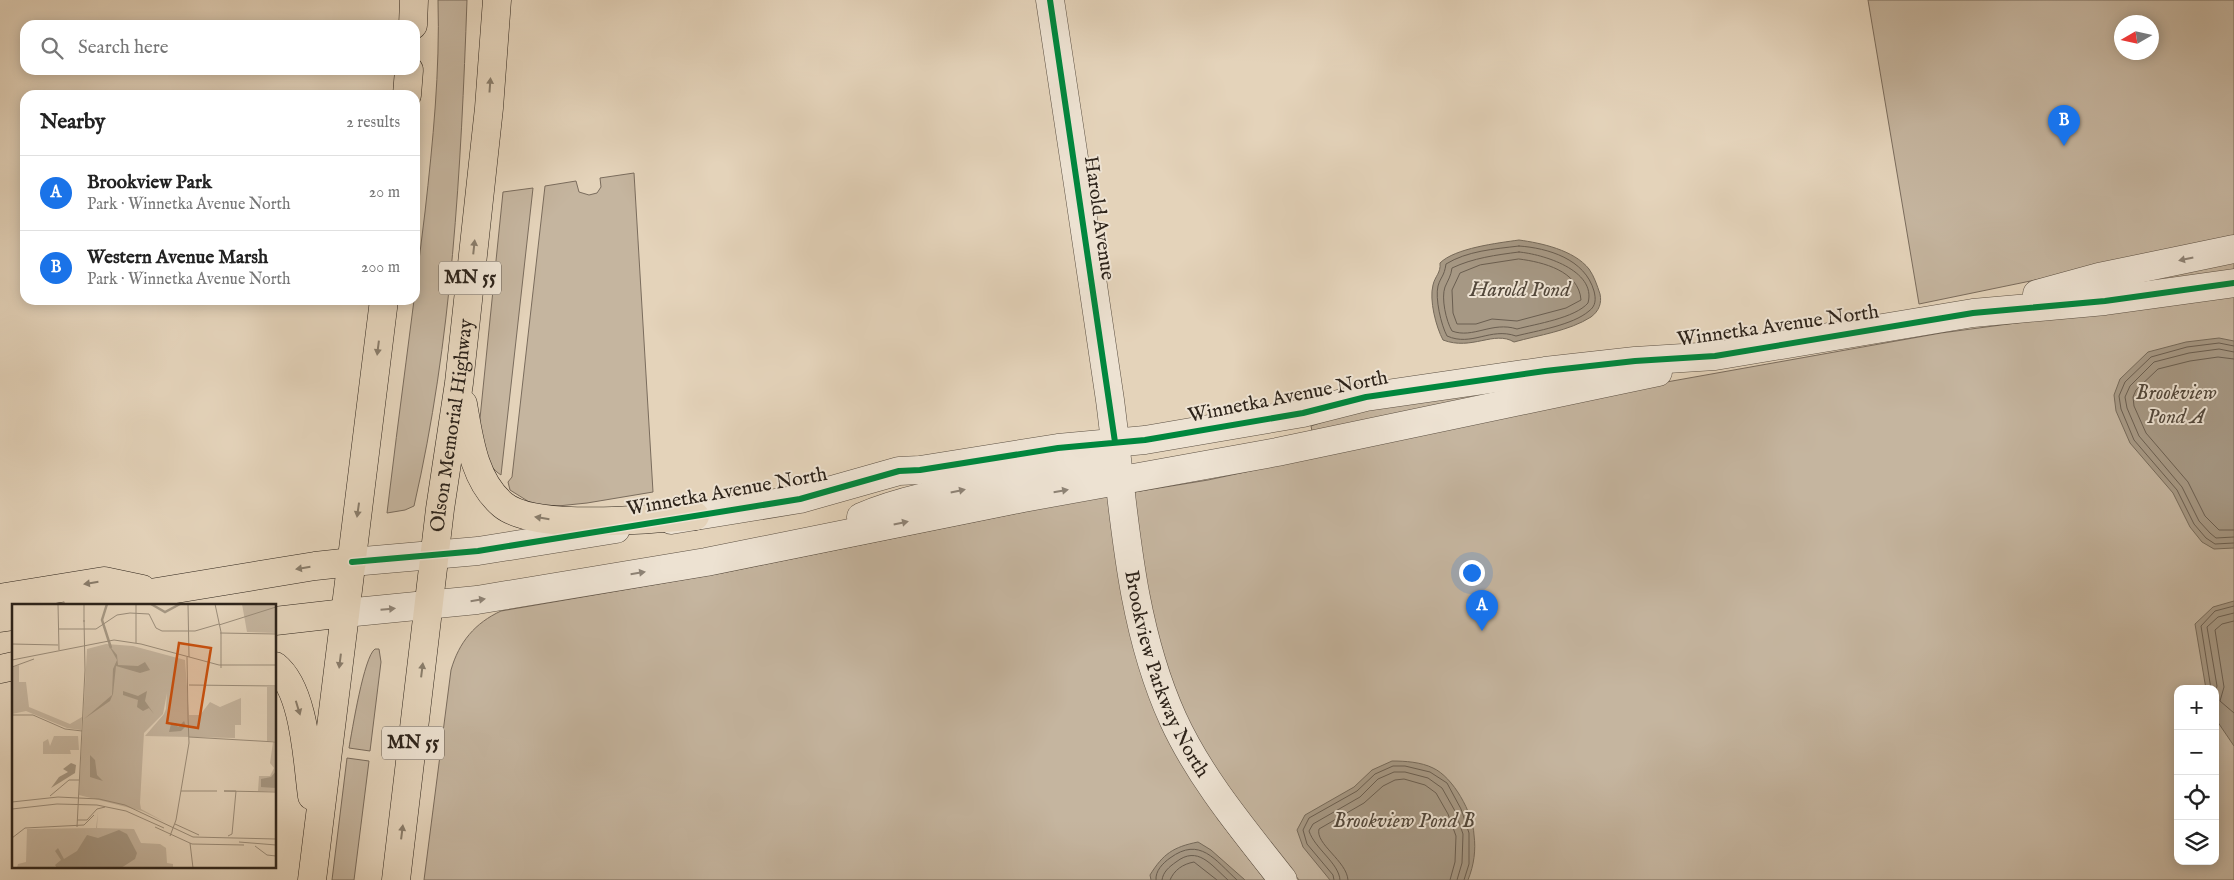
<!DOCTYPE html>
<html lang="en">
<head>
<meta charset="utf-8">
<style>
  :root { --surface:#fff; --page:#f6f6f6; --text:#222; --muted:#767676; --line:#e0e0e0; --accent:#1a73e8 }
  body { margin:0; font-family:"IM FELL English",serif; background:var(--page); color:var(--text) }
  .controls { position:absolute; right:15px; bottom:15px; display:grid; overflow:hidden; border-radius:10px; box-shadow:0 2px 12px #0003 }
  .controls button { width:45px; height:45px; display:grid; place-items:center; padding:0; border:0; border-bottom:1px solid var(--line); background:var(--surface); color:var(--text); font:25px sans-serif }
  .compass { position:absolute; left:2114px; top:15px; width:45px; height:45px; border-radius:50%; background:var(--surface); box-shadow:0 2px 12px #0003; rotate:261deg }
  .you { position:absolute; left:1471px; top:572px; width:18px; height:18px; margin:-12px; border:4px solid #fff; border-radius:50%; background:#1a73e8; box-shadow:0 0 0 8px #1a73e833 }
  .badge { display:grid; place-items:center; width:32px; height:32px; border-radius:50%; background:var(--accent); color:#fff; font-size:16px; font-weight:700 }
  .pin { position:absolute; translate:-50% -41px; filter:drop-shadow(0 1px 2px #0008) }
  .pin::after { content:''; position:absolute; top:26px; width:18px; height:15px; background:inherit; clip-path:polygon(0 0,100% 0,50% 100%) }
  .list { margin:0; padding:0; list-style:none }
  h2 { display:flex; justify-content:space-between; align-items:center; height:65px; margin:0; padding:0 20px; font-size:21px }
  h2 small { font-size:16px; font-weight:400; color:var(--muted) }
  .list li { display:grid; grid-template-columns:32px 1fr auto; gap:15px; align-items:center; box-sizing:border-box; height:75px; padding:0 20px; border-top:1px solid var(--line) }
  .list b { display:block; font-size:19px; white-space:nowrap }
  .list p { margin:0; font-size:16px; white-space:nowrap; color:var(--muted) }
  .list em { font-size:16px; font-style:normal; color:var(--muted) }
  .icon { flex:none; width:28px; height:28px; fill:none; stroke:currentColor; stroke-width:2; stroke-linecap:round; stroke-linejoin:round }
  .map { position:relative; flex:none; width:2234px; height:880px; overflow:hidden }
  .search { position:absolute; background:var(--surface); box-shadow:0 2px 12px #0003; left:20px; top:20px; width:400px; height:55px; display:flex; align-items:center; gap:12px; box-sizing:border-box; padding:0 18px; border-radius:15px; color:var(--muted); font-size:19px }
  .panel { position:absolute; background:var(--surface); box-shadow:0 2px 12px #0003; left:20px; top:90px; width:400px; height:215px; border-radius:15px }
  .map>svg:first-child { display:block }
  .green { fill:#c5b59f; stroke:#7a6c5d; fill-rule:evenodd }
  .water { fill:#a69884; stroke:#766a5a }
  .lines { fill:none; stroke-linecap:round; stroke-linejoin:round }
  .shore { stroke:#6a5e50; stroke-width:1 }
  .minor-casing { stroke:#5c5043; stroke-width:29 }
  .major-casing { stroke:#2e241b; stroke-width:29 }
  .highway-casing { stroke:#2e241b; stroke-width:29 }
  .minor { stroke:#ede2d2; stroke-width:28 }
  .major { stroke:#e4d3ba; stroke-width:28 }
  .highway { stroke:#e4d3ba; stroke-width:28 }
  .cycleway-casing { stroke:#ede2d2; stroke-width:9 }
  .cycleway { stroke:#00873e; stroke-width:6 }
  .oneway { fill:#897c6a }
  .oneway2 { fill:#8e8376 }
  .labels { text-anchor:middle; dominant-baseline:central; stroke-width:4; stroke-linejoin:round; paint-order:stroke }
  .shield { fill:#ede2d2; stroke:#675d52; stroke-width:1 }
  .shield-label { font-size:19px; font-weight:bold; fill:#2e241b }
  .street-label { font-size:20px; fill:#2e241b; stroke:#ede2d2 }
  .water-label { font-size:21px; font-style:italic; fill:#52473a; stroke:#ede2d2 }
  .inset-river { fill:none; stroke:#a69884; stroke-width:2.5 }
  .inset-road { fill:none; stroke:#9b8d7a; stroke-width:1 }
  .view { fill:#cc510e; fill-opacity:0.15; stroke:#cc510e; stroke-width:2.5 }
  .inset-edge { fill:none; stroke:#2e241b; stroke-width:2.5 }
</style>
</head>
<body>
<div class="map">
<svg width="2234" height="880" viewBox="0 0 2234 880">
  <rect width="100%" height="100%" fill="#e4d3ba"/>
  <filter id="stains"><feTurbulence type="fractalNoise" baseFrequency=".004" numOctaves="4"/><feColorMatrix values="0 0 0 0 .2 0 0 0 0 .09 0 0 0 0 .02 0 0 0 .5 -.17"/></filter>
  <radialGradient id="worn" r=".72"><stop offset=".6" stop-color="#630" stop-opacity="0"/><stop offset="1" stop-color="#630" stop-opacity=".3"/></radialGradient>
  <path class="green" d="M438 0H467C461 169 452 341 414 506L405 510 387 513C399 412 413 312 425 212 433 141 440 71 438 0Z
    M1868 0H2234V239L1919 304ZM2122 22H2152V52H2122Z
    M634 173 653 492 587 503 548 507 534 505 510 490 508 482 512 477 545 186 576 181 579 192 589 195 597 193 601 187 600 178Z
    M533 188 501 475C485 465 483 445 479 428L503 192Z
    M2234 259V275L2099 292Z
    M2234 294V880H1299L1243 808 1217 818 1265 880H424L451 670C459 642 475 623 501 611L722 573 1067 503 1208 480 1661 383 1941 333ZM2178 689H2215V861H2178Z
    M1553 386 1312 431 1311 426 1369 406 1400 401Z
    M375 649H379L381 662 370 751 349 748C352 731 364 656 375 649Z
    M347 758 369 761 354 880H332Z"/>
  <path class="water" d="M1519 240C1541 243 1574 250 1589 269 1594 276 1597 285 1600 294 1602 303 1599 311 1591 317 1569 331 1539 335 1514 342 1494 330 1472 351 1443 340 1436 327 1429 300 1433 285 1435 276 1441 273 1440 263 1455 248 1498 243 1519 240Z
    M2219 338 2234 341V548L2214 549 2202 542 2190 527 2173 493 2130 443 2116 411 2114 395 2120 379 2148 352 2186 342Z
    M2234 601V746L2215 718V689H2206L2195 624 2213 607Z
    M1392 761C1405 761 1421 762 1433 768 1453 777 1473 813 1474 835 1476 850 1474 865 1468 880H1330L1303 847 1297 830 1305 815 1354 787 1372 770Z
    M1198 842 1211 850 1245 880H1151L1150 875C1163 854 1173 847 1198 842Z"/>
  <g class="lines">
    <path class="shore" d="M1519 246C1548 248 1585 259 1594 291 1596 299 1596 306 1589 311 1573 325 1536 331 1516 336 1490 327 1472 347 1447 336 1441 325 1435 298 1438 286 1441 276 1444 277 1446 264 1467 251 1494 249 1519 246Z
      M1519 252C1542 254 1597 270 1588 303 1575 318 1536 324 1517 329 1492 321 1473 339 1452 331 1446 321 1441 298 1445 287 1448 280 1451 276 1452 268 1473 258 1496 255 1519 252Z
      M1519 259C1543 262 1579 271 1581 300L1566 308 1517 321 1492 319 1476 324H1457L1453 313 1452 290 1460 273 1480 265Z
      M2234 346 2219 343 2187 347 2151 357 2125 382 2119 396 2121 409 2134 440 2177 490 2194 524 2206 538 2215 544 2234 543
      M2234 352 2219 349 2189 353 2154 362 2130 386 2125 397 2127 408 2139 436 2182 487 2199 521 2210 533 2216 538 2234 537
      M2234 359 2218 357 2190 361 2158 369 2136 390 2133 397 2134 406 2146 433 2188 482 2205 516 2219 530H2234
      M2234 621 2222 624 2215 630 2224 687 2220 701 2234 713
      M2211 689 2201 626 2215 611 2234 606
      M2215 694 2217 686 2207 627 2218 617 2234 613
      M1156 880C1155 871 1163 863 1170 858 1200 836 1215 860 1237 880
      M1162 880C1163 872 1169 867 1176 862 1198 845 1211 865 1228 880
      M1170 880C1174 870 1183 864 1194 862L1217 880
      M1334 880 1333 875 1307 844 1303 830 1309 818 1357 791 1375 774 1393 766H1405L1430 772 1447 783 1461 809 1469 833V864L1464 880
      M1340 880C1339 863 1315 849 1309 831L1313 824 1360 797 1378 779 1394 772H1405L1428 778 1442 788 1455 811 1463 834 1462 863 1457 880
      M1348 880C1347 861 1315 844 1319 829L1364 803 1383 786 1395 780 1404 779 1425 785 1436 793 1448 814 1456 836 1455 862 1450 880"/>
    <defs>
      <g id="minor">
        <path id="s1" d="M1050 0C1070 133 1091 267 1110 400 1124 507 1128 620 1173 719 1200 778 1243 829 1283 880"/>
        <path d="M2037 294 2099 277 2234 249"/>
        <path d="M861 517C914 494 979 487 1036 475 1061 470 1086 465 1110 455L1112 448"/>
        <path d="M671 520 800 499 899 471 920 470 1058 448 1145 440 1303 413 1366 397 1545 371 1635 361 1715 356 1973 313 2105 301 2234 283"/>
        <path d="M352 562 478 551 616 529"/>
        <path d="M345 613 477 600 706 562 1023 498 1277 452 1658 372"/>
      </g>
      <path id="major" d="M0 598 104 581 142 589
        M78 605 315 566 352 562
        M0 618 14 616
        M275 621 345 613
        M0 669 14 666"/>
      <g id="highway">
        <path d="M413 25 414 0"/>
        <path d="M407 95 409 70"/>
        <path d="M463 404C469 439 474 481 503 505 536 532 652 518 695 516"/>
        <path d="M275 666C305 690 307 760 312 796"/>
        <path d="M312 880 384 300"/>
        <path id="s2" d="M396 880 440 509 459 383 489 108 497 0"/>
      </g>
    </defs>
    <use href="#minor" class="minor-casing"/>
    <use href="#major" class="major-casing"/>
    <use href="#highway" class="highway-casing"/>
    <use href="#minor" class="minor"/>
    <use href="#major" class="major"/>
    <use href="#highway" class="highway"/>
    <defs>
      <path id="cycleway" d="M1050 0 1115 442
        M352 562 478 551 800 499 899 471 920 470 1058 448 1145 440 1303 413 1366 397 1545 371 1635 361 1715 356 1973 313 2105 301 2234 283"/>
    </defs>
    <use href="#cycleway" class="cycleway-casing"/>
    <use href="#cycleway" class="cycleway"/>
  </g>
  <defs><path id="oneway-solid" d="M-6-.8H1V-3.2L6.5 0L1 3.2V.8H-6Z" transform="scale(1.25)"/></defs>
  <g class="oneway">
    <use href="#oneway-solid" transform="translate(490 85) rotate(-86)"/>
    <use href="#oneway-solid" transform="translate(474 247) rotate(-84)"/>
    <use href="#oneway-solid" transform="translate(378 348) rotate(97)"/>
    <use href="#oneway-solid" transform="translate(358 510) rotate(98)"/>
    <use href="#oneway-solid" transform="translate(542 518) rotate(-171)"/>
    <use href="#oneway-solid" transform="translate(303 568) rotate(171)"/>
    <use href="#oneway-solid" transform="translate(91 583) rotate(171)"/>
    <use href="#oneway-solid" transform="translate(340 661) rotate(97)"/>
    <use href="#oneway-solid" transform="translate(422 670) rotate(-83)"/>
    <use href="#oneway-solid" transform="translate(298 708) rotate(73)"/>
    <use href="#oneway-solid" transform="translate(402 832) rotate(-83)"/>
  </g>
  <g class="oneway2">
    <use href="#oneway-solid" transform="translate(2186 259) rotate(168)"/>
    <use href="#oneway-solid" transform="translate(958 491) rotate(-12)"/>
    <use href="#oneway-solid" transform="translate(1061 491) rotate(-10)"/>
    <use href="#oneway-solid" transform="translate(901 523) rotate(-12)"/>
    <use href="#oneway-solid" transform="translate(638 573) rotate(-9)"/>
    <use href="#oneway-solid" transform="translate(478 600) rotate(-9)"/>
    <use href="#oneway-solid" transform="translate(388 609) rotate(-5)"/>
  </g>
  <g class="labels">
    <g class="shield">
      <rect x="439" y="261.5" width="62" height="33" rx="4"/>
      <rect x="382" y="726.5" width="62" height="33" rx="4"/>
    </g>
    <g class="shield-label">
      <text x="470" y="278">MN 55</text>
      <text x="413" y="743">MN 55</text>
    </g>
    <g class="street-label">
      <text transform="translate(1099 218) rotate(82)">Harold Avenue</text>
      <text transform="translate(1778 326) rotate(-8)">Winnetka Avenue North</text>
      <text transform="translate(1288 397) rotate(-11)">Winnetka Avenue North</text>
      <text stroke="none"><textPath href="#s2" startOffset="458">Olson Memorial Highway</textPath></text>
      <text transform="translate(727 492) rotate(-10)">Winnetka Avenue North</text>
      <text stroke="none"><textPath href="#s1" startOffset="686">Brookview Parkway North</textPath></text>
    </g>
    <g class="water-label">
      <text x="1520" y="290">Harold Pond</text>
      <text x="2176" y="393">Brookview<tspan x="2176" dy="24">Pond A</tspan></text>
      <text x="1404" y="821">Brookview Pond B</text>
    </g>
  </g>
  <g transform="translate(12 604)">
    <rect width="264" height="264" fill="#e4d3ba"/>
    <path d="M230 0H264V29L235 28ZM94 40 121 42 173 56 177 111H188L198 98 208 103 229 94V121H223V134L133 132 152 110 154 105 155 89 162 83 155 89 151 110 132 129 128 199 129 205 153 218 130 207 67 191 75 45ZM58 47 7 61V78H14L17 103 58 120 70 113 69 126 55 124 14 107 0 110V63ZM255 83H264V137H255ZM42 132H66L67 146H58L59 150H31V138L36 135 38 142ZM261 138H264V187H246L247 172H258L262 164 258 159ZM86 208 85 224 122 225 129 239 148 240 154 244 155 259 161 260V264H5L6 260 14 258 15 225 84 224Z" fill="#c5b59f"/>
    <path d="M96 40 105 51 106 61 126 62 133 58 138 66 128 69 104 62 101 90 98 97 72 115 100 91 101 65 105 56ZM111 87 126 92 135 87 133 97 142 110 137 104 131 107 125 103 126 96 111 91ZM172 117 174 122 169 127 157 128 159 120 164 119 166 123ZM78 151 83 156 85 171 91 177 78 173ZM59 159 64 161 63 169 39 184 47 173 56 168 51 165ZM264 167V184L249 183V175L259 173ZM107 226 115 230 125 249 123 255 109 264H45L43 261 49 256 43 247 46 244 52 255 65 247 75 231 86 234Z" fill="#a69884"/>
    <path class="inset-river" d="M95 0 90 16 99 44M139 0 153 8 168 0"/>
    <path class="inset-road" d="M46 0 47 46M124 0V39M176 0 177 53M203 0 209 28V64M72 18V0M207 21 264 3M46 25H84L105 11 118 9 137 10 144 24 150 27H183L207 20M208 29 264 30M0 40 46 41M175 53 176 113M0 56 102 36 129 40 207 61H264M0 63 22 55M177 81 264 82M0 111H21L53 125 70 127M177 133 264 138M169 187H205M224 187H212L264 188M38 192 57 176H67M0 198 46 193 87 195 113 201 181 233 264 235M0 205 45 200 85 201 114 207 152 224M65 216H75L85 205 93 203M163 220 187 231M65 223 73 66 72 16M143 223 180 240 232 241M158 232 164 216 177 139 176 113M216 232 220 230 224 187M0 234 13 224 72 221 82 211M227 238 264 241M178 239 181 264M243 242 255 251 264 252"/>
    <path class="view" d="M167 39 199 44 186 124 155 119Z"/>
    <rect width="264" height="264" class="inset-edge"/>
  </g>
  <rect width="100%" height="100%" filter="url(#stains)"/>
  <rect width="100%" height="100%" fill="url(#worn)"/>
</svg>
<div class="controls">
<button>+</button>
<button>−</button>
<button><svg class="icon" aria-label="locate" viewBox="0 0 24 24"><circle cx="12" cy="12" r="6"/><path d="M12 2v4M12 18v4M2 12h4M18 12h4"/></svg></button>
<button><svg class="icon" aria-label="layers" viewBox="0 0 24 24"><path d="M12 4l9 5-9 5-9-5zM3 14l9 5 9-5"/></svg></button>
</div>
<svg class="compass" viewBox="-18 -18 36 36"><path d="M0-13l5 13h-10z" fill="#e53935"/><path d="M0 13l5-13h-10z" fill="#767676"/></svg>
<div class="you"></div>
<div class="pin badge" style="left:1482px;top:631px">A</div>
<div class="pin badge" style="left:2064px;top:146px">B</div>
<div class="search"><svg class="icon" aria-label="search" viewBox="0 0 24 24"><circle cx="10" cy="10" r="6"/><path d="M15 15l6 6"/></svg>Search here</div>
<section class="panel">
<h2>Nearby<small>2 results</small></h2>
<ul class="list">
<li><span class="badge">A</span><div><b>Brookview Park</b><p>Park · Winnetka Avenue North</p></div><em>20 m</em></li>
<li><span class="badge">B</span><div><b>Western Avenue Marsh</b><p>Park · Winnetka Avenue North</p></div><em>200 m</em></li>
</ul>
</section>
</div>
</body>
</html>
